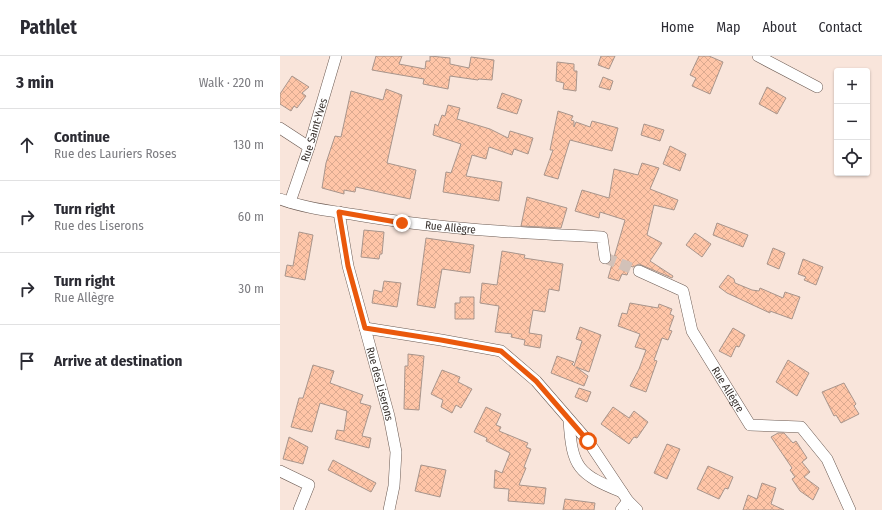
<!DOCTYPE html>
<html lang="en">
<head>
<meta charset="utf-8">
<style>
  :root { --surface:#fff; --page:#f2f2f3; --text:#2b2b33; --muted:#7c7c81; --line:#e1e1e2 }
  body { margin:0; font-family:"Fira Sans Condensed",sans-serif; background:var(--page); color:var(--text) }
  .controls { position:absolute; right:12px; top:12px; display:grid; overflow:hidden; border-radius:4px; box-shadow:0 1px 3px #0004 }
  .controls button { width:36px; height:36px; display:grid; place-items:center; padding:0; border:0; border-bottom:1px solid var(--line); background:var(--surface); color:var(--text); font:20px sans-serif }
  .stop { position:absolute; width:12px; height:12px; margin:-9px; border:3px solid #ea580c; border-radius:50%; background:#fff }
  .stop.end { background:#ea580c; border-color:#fff; box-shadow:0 1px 4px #0008 }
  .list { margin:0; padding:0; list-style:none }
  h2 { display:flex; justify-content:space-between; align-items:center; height:52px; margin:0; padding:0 16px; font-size:17px }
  h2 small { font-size:13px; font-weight:400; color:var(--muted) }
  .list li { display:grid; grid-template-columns:26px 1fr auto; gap:12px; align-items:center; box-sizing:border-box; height:72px; padding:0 16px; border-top:1px solid var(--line) }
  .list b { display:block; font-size:15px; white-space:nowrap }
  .list p { margin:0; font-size:13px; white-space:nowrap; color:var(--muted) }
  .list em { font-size:13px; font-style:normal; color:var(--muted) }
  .icon { flex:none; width:22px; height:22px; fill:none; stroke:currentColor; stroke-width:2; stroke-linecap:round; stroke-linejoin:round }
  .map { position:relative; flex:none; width:602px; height:454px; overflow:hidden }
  header { display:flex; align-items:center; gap:24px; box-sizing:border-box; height:56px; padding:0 20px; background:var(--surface); border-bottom:1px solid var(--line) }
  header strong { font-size:19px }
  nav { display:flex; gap:22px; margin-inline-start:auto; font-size:14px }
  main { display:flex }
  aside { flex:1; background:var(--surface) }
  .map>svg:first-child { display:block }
  .building { fill:url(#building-cross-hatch); stroke:#a8958c }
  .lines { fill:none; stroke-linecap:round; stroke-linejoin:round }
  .street-tunnel { stroke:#d2c1b8; stroke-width:11; stroke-dasharray:11 5.5; stroke-linecap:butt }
  .street-casing { stroke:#6c5b53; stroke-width:12 }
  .street { stroke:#fff; stroke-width:11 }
  .route { stroke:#ea580c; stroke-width:5 }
  .labels { text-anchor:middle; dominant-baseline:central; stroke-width:3; stroke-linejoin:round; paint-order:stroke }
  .street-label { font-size:11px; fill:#37302c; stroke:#fdf5f1 }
</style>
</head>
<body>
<header>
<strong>Pathlet</strong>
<nav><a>Home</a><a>Map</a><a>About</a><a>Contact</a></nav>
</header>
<main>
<aside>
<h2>3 min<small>Walk · 220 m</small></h2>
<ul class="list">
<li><svg class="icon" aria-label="ahead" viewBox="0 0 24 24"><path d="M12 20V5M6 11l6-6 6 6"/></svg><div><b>Continue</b><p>Rue des Lauriers Roses</p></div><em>130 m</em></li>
<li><svg class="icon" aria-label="right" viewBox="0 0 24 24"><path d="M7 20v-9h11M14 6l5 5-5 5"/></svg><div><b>Turn right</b><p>Rue des Liserons</p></div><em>60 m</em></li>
<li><svg class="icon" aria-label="right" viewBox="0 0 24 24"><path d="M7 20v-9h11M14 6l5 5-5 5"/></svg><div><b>Turn right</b><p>Rue Allègre</p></div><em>30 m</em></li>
<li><svg class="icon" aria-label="arrive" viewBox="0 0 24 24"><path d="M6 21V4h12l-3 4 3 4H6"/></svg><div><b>Arrive at destination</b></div></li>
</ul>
</aside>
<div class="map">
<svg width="602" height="454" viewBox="0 0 602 454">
  <defs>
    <pattern id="building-cross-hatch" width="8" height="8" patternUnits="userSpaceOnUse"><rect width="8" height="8" fill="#ffc5a7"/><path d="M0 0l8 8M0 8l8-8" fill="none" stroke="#dbaa90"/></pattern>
  </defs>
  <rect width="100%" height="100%" fill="#f9e5db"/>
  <path class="building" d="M96 0H122L119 8 145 13 146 5H150V0L170 2V8L189 12 191 1 214 4 212 24 199 23 198 24 170 20 168 33 143 28 144 23 92 14Z
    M321 0H335L329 13 318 9Z
    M419 0H429L443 6 430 38 412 30 416 22 410 19Z
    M277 6 294 8V15H297L296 35 283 33 284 27 276 25Z
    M12 20 29 31 22 37 26 40 17 52 14 50 11 55 0 48V38Z
    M323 21 333 25 330 34 319 31Z
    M487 31 506 42 497 58 479 48Z
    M106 33 122 39 107 107 136 114 130 143 76 131 75 136 64 134V138L42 132 46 107 55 80 61 81 71 35 103 44Z
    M222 37 242 44 237 58 217 52Z
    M168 49 180 52 177 63 210 73 228 82 230 75 253 82 248 98 234 93 232 99 209 91 206 103 192 99 186 120 222 126 219 145 163 136 166 116 171 117 181 88 153 79 155 68 158 70 162 59 165 60Z
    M278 55 293 60 291 64 294 65V71L296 66 310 71 312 65 338 72 332 95 290 84 278 123 264 119 273 94H270Z
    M364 68 384 74 380 85 361 79Z
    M390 90 406 98 400 115 383 108Z
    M362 107 379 112 370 133 398 144 394 154 374 149 367 179 382 187 370 205 393 220 392 222 359 208 353 211 350 210 347 219 342 218 339 225 328 222 345 164 320 156 319 162 295 155 302 134 329 142 334 113 358 119Z
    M247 141 287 152 281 172 241 170Z
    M437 167 468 179 463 191 433 179Z
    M84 174 104 176 102 198H100L99 203 81 201Z
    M19 176 33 179 25 224 5 220 7 209 13 210Z
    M415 177 431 188 422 201 406 189Z
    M146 182 194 189 190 217 162 213 155 252 137 249Z
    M493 192 505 197 499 213 487 208Z
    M222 195 245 199 244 202 283 208 279 235 269 233 265 256 253 254 249 277 262 279 260 292 244 289 245 284 231 281 232 278 215 276 219 250 200 247 202 227 217 229Z
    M523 203 543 211 536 229 524 224 526 221 518 218Z
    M448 219 454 223 455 227 472 234 479 235 480 232 503 242 505 236 520 241 512 263 490 255V257L447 237 439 231Z
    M104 225 121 227 117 251 92 247 94 234 102 236Z
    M180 241H194V263H175V247H180Z
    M350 247 378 252 379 248 392 253 390 258 394 260 389 274 392 275 388 284 382 282 374 304 377 305 366 336 350 330 359 313 366 294 355 291 360 278 338 270 342 257 347 258Z
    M300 271 321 279 309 316 296 311 308 320 304 330 271 317 277 300 294 306 292 308 294 310 302 285 296 283Z
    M453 272 465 279 459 291 456 290 451 301 439 295Z
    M128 298 144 300 139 354 124 353 125 310H128Z
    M508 304 529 317 517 340 496 326Z
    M33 309 54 315 50 327 83 339 80 347 91 350 82 380 91 382 89 392 55 383 57 374 64 375 67 355 40 347 32 376 11 371 19 342H23Z
    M162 314 180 321 178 326 192 333 181 352 176 349 172 357 161 351 163 344 151 338Z
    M564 327 576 348 574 350 579 358 561 367 556 359 554 360 542 336Z
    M299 332 311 336 307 346 295 341Z
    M206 351 221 358 216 369 221 371 219 375 248 387 246 391 251 393 244 411 246 412 239 429 266 432 264 448 228 445 229 433 214 432 215 414 222 417 230 397 206 385 207 382 194 376Z
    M333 351 349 362 354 355 368 366 357 382 354 381 349 388 321 368Z
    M498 377H504L513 387 516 385 527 402 522 406 530 416 524 421 539 432 533 444 520 435 512 423 515 421 510 414 512 412 491 381Z
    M9 381 28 391 23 408 3 403Z
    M387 388 400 393 387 423 374 417Z
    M53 404 96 427 91 436 48 414Z
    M141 409 166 414 160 441 135 435Z
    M428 410 453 421 448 433 445 432 439 443 417 433Z
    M482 427 496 432 491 448 504 454H463L468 439 477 443Z
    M285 443 315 447 314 454H283Z"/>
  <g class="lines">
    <path class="street-tunnel" d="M325 202 359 215"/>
    <defs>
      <g id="street">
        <path d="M478 0 537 31"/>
        <path d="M0 72 29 91"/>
        <path id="s1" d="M0 143C24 152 52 155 77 159 158 173 240 177 322 181L325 202"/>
        <path id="s2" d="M10 146 29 91 56 0"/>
        <path id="s3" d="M59 156 68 210 109 360 116 396 114 430 109 454"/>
        <path id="s4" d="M359 215 403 235 412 275 470 369 521 371 547 403 570 454"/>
        <path d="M85 272 161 284 221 295 256 325 308 385 348 445 357 454"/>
        <path d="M289 364C292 412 298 418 342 436"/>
        <path d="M0 415 29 429 19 454"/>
        <path d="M341 454 348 445"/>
      </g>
    </defs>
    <use href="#street" class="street-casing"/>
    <use href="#street" class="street"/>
  </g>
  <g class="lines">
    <path class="route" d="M122 167 59 156 68 210 85 272 161 284 221 295 256 325 308 385"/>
  </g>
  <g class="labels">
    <g class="street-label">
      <text stroke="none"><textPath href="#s2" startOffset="76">Rue Saint-Yves</textPath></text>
      <text stroke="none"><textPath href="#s1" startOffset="173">Rue Allègre</textPath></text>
      <text stroke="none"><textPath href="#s3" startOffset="177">Rue des Liserons</textPath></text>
      <text stroke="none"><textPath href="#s4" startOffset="158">Rue Allègre</textPath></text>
    </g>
  </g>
</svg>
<div class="controls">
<button>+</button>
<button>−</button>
<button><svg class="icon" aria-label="locate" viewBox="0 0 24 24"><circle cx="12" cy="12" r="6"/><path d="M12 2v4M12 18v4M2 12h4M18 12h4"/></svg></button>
</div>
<div class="stop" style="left:308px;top:385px"></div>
<div class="stop end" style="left:122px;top:167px"></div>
</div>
</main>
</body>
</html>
